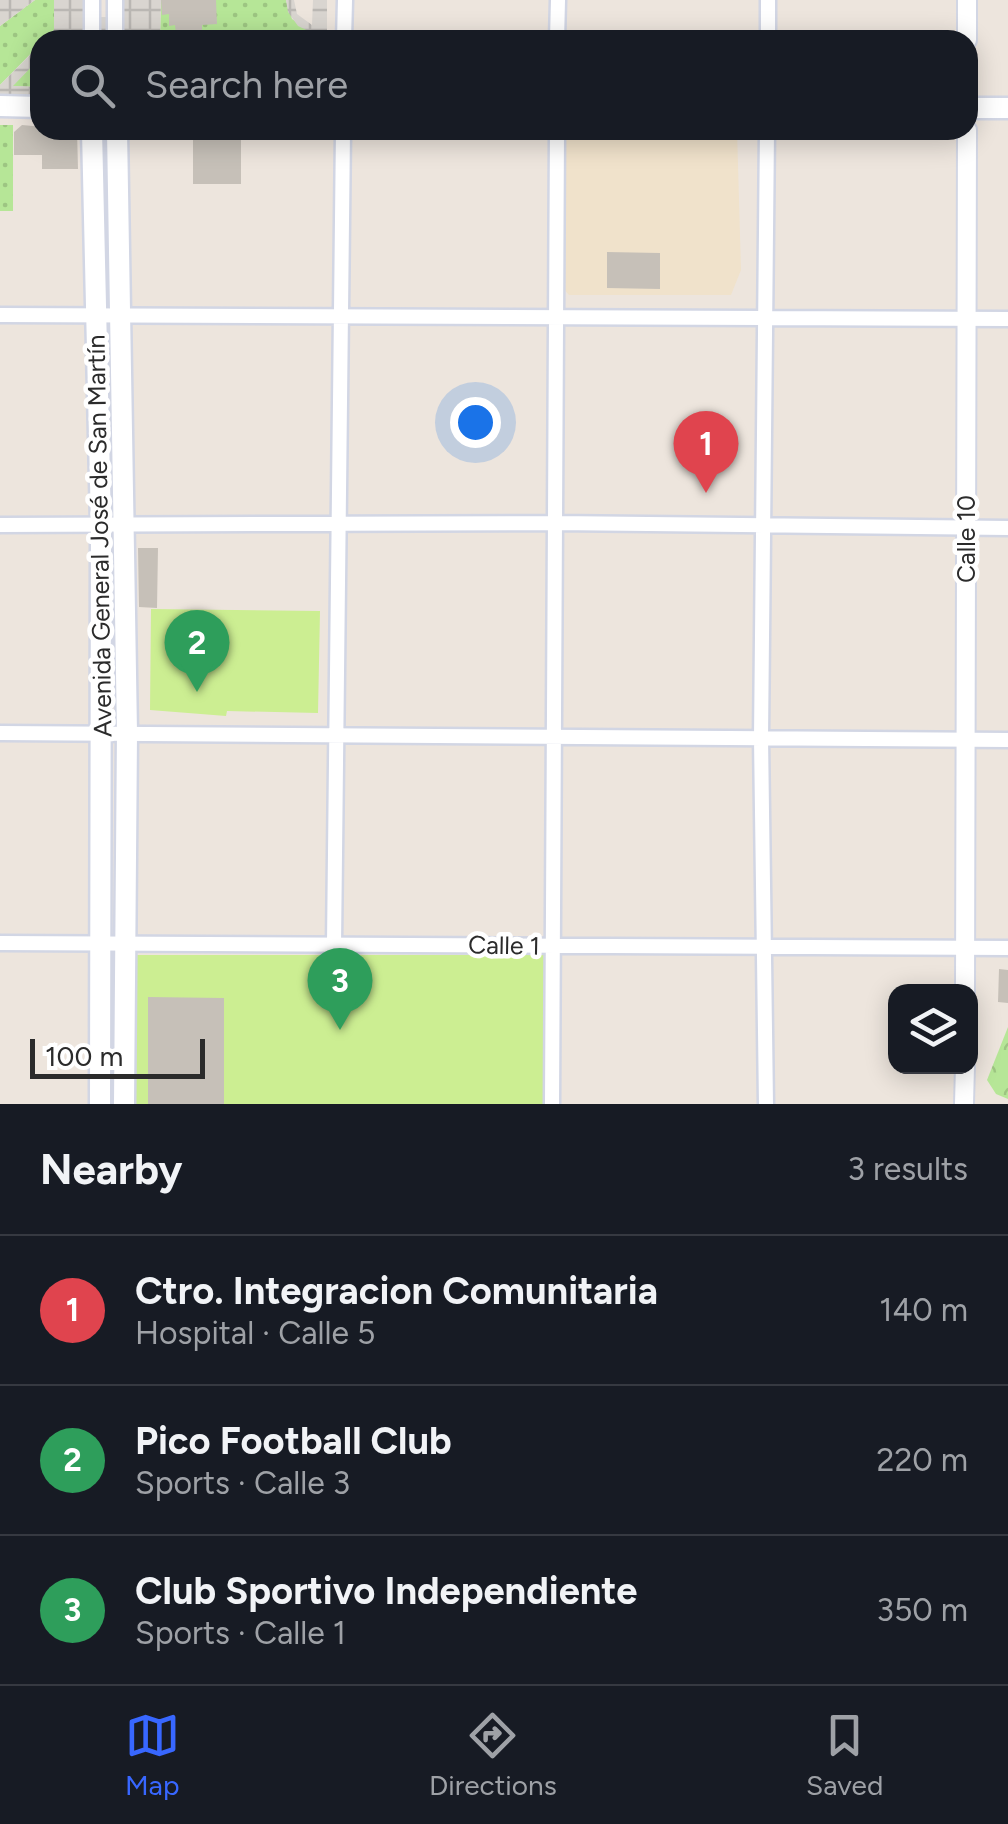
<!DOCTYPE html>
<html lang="en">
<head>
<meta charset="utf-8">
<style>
  :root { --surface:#171b24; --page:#242831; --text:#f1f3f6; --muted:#9ea1a6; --line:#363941; --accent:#3867ff }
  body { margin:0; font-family:Figtree,sans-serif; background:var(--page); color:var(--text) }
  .controls { position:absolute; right:30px; bottom:30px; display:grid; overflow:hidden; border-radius:20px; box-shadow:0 5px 25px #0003 }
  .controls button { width:90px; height:90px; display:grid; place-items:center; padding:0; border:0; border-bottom:2px solid var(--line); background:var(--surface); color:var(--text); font:50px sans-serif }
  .scale { position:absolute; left:30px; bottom:25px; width:175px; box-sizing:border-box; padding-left:10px; border:5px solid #2b2b2b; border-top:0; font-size:28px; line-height:35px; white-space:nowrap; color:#2b2b2b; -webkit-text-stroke:8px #fff; paint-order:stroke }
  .you { position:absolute; left:475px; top:422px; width:35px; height:35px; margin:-25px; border:8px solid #fff; border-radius:50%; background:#1a73e8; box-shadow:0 0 0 15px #1a73e833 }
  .badge { display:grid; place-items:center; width:65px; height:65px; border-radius:50%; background:var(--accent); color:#fff; font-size:32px; font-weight:700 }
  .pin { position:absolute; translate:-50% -82px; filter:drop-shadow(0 2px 5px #0008) }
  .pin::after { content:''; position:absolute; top:52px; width:35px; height:30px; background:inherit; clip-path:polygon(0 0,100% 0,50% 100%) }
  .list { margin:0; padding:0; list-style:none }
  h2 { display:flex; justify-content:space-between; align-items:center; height:130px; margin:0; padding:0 40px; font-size:42px }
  h2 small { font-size:32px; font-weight:400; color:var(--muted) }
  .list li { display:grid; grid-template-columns:65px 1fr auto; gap:30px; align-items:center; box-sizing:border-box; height:150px; padding:0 40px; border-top:2px solid var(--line) }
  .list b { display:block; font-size:38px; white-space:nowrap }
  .list p { margin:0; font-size:32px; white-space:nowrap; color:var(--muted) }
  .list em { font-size:32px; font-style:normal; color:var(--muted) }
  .icon { flex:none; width:55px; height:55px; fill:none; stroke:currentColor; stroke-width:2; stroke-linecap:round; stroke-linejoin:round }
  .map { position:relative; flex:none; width:1008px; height:1104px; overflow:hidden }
  .search { position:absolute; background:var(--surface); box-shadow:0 5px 25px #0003; left:30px; right:30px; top:30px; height:110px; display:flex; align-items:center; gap:25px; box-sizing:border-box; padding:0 35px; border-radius:30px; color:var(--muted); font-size:38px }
  .sheet { height:580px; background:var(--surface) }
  nav { display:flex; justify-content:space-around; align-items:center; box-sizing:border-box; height:140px; border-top:2px solid var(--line); background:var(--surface); font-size:28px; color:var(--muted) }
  nav a { display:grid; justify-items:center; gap:5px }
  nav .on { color:var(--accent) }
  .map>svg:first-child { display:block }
  .education { fill:#f0e2cb }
  .grass { fill:url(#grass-dots) }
  .forest { fill:url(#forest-crowns) }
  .pitch { fill:#ccee92 }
  .plaza { fill:url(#plaza-grid) }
  .building { fill:#c6c0b8 }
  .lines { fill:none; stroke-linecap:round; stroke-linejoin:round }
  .minor-casing { stroke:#d2d6e4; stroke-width:19 }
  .tertiary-casing { stroke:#d2d6e4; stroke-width:22 }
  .secondary-casing { stroke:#d2d6e4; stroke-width:25 }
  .minor { stroke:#fff; stroke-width:14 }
  .tertiary { stroke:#fff; stroke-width:18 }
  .secondary { stroke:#fff; stroke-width:20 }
  .labels { text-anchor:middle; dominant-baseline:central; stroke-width:9; stroke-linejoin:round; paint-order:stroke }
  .street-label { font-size:25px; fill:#2b2b2b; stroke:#fff }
</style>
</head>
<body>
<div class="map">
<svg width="1008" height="1104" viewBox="0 0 1008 1104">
  <defs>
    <pattern id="grass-dots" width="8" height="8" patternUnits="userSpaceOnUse" patternTransform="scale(2.5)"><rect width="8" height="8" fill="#b6e697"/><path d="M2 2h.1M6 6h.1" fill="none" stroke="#9dc582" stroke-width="1.8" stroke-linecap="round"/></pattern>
    <pattern id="forest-crowns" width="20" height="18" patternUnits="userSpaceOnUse" patternTransform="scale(2.5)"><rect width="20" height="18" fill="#b6e697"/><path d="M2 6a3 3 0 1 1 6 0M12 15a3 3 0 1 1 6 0" fill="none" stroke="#9dc582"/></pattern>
    <pattern id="plaza-grid" width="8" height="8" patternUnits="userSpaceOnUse" patternTransform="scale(2.5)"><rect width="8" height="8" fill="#d9d5d0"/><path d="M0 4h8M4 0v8" fill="none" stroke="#bab7b3"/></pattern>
  </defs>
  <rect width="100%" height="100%" fill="#ede5dd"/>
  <path class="education" d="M561 130H737L741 270 731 295H569L562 287Z"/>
  <path class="grass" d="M35 0H54V30L0 85V26Z
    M161 0H286L292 19 317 35V40H160Z
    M40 58V87L12 86Z
    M0 125H13V211H0Z"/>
  <path class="forest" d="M1008 1027V1099L996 1094 987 1080Z"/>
  <path class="pitch" d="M151 609 320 611 318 713 227 711 226 716 150 710Z
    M135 955H546L545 1104H134Z"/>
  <path class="plaza" d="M0 0H35L0 26Z
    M54 0H99L100 17H111V0H161L160 40H45L54 30Z
    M286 0H294L297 14 312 25 313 0H327V40H317V35L298 26 288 12Z
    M40 45V58L13 86 40 87V99L0 98V85Z"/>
  <path class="building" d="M161 0H216L217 24 202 25V32L176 33 175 25 169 26V14L162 15Z
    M22 125 77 130 78 169H42V155H14V132Z
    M193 130H241V184H193Z
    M607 252 660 253V289L607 288Z
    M138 548H158L157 608 139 607Z
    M999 969 1008 970V1003L998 1002Z
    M148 997 224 998V1104H148Z"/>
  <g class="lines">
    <defs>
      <path id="minor" d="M92 0V40
        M115 0V40
        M344 40 345 0
        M557 40 558 0
        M768 40V0
        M0 315 1008 319
        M0 525 555 523 1008 528
        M0 733 1008 740
        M0 943 1008 948
        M334 944 343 130
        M552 1104 557 130
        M766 1104 761 738 767 130"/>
      <path id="tertiary" d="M967 0V40
        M965 992 967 130
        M964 1104 965 1066"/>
      <path id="secondary" d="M0 106 40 107
        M968 108H1008
        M92 130 101 525 100 1104
        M117 130 127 733 124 1104"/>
    </defs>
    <use href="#minor" class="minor-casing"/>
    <use href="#tertiary" class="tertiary-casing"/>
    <use href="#secondary" class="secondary-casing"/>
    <use href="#minor" class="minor"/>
    <use href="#tertiary" class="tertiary"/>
    <use href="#secondary" class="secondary"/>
  </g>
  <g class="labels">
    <g class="street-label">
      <text transform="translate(99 536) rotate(-91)">Avenida General José de San Martín</text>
      <text transform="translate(966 539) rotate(-90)">Calle 10</text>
      <text transform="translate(504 945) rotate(1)">Calle 1</text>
    </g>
  </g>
</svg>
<div class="controls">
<button><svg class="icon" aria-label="layers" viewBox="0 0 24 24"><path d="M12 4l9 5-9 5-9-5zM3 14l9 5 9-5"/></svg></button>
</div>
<div class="scale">100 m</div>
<div class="you"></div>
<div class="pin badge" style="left:706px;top:493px;background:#e0444e">1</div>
<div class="pin badge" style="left:197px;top:692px;background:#2e9e5b">2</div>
<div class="pin badge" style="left:340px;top:1030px;background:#2e9e5b">3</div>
<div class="search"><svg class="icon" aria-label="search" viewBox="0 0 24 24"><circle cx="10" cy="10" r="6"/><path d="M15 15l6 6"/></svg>Search here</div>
</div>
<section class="sheet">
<h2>Nearby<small>3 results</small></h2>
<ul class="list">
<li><span class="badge" style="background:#e0444e">1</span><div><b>Ctro. Integracion Comunitaria</b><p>Hospital · Calle 5</p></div><em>140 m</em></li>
<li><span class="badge" style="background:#2e9e5b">2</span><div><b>Pico Football Club</b><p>Sports · Calle 3</p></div><em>220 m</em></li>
<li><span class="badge" style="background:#2e9e5b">3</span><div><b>Club Sportivo Independiente</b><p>Sports · Calle 1</p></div><em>350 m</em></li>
</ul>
</section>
<nav>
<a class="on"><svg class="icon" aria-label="map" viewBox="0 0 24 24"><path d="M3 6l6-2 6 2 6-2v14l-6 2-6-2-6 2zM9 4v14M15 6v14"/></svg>Map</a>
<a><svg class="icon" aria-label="directions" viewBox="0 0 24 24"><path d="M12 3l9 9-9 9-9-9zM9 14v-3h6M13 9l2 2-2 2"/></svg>Directions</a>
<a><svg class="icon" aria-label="saved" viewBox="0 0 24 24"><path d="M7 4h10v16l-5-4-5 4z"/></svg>Saved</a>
</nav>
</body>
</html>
